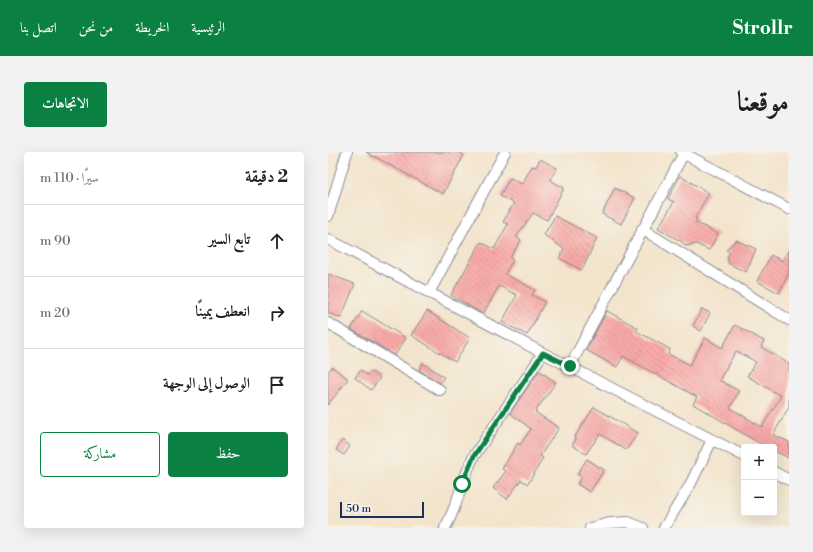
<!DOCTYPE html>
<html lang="ar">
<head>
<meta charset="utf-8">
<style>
  :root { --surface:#fff; --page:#f2f2f2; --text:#202124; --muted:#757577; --line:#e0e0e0; --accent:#0b8043 }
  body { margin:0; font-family:"Libre Bodoni",Amiri,serif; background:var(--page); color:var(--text); direction:rtl }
  .controls { position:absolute; right:12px; bottom:12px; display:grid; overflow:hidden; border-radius:4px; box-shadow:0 4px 16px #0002 }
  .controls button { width:36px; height:36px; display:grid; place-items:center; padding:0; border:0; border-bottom:1px solid var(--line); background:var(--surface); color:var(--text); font:20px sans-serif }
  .scale { position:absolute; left:12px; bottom:10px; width:84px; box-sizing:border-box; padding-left:4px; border:2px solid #1b2f5e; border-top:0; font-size:11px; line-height:14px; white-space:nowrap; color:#1b2f5e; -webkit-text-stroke:3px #f7f3e8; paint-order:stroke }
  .stop { position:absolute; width:12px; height:12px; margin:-9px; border:3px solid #0b8043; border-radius:50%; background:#fff }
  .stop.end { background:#0b8043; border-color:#fff; box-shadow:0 1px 4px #0008 }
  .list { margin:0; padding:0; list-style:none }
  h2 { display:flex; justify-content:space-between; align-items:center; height:52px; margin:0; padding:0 16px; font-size:17px }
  h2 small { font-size:13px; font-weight:400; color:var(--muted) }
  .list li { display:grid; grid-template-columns:26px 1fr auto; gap:12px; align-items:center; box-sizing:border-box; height:72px; padding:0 16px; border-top:1px solid var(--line) }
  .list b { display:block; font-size:15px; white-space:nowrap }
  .list em { font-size:13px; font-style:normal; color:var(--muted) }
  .actions { display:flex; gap:8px; padding:12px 16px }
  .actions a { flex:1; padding:9px 0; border:1px solid var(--accent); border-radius:4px; text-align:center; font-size:14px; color:var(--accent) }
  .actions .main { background:var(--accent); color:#fff }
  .icon { flex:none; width:22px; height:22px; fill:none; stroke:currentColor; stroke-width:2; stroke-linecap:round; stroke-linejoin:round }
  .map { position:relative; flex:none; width:461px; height:376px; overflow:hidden; direction:ltr; border-radius:4px }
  header { display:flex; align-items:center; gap:24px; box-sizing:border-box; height:56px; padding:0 20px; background:var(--accent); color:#fff }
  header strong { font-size:19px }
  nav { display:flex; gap:22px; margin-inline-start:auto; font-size:14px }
  .intro { display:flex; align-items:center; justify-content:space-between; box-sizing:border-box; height:96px; padding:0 24px }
  h1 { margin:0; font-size:28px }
  .button { padding:10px 18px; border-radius:4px; background:var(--accent); color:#fff; font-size:14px; font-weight:700 }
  main { display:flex; gap:24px; padding:0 24px }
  aside { flex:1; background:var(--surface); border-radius:4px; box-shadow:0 4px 16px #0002 }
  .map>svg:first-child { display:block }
  .building { fill:url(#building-back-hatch); fill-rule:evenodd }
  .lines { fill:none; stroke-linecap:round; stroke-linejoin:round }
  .minor-casing { stroke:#878a95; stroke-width:12 }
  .minor { stroke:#fff; stroke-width:10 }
  .route { stroke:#0b8043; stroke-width:5 }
</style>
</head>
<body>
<header>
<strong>Strollr</strong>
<nav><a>الرئيسية</a><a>الخريطة</a><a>من نحن</a><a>اتصل بنا</a></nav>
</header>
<div class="intro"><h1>موقعنا</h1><a class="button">الاتجاهات</a></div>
<main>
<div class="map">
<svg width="461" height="376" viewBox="0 0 461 376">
  <defs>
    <pattern id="building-back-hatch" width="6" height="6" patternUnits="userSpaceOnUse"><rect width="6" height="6" fill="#f9aaa8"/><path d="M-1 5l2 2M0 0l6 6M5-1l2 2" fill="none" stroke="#c98b8c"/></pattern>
  </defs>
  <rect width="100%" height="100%" fill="#f7f3e8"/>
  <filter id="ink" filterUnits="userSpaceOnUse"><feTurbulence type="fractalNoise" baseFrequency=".025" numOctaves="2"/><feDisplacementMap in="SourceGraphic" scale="8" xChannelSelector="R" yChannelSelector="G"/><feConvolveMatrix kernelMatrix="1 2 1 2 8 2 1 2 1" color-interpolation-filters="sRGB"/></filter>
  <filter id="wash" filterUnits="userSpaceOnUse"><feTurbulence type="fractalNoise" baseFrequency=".012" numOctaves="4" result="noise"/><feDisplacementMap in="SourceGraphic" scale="16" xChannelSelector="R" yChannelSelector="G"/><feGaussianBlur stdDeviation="0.9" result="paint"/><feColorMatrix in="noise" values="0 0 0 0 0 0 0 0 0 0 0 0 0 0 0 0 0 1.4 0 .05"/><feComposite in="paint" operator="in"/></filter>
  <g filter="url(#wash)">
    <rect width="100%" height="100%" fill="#f3e4cc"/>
    <g id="blocks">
      <path class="building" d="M38 0H130L136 3 115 42Z
        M212 7 229 16 222 28 236 36 219 68 205 61 188 85 193 88 182 106 185 108 177 122 207 138 204 143 217 150 199 183 174 170 189 143 171 134 155 162 123 143 153 90 166 97 180 72 175 70 186 51 172 44 182 26 194 32 204 14 208 15Z
        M352 24 381 41 367 66 369 67 367 70 390 82 381 98 368 92 358 94 354 90 330 76 346 50 340 47Z
        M287 36 307 46 293 72 274 62Z
        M227 64 269 86 254 118 231 106 236 97 216 83Z
        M408 88 428 97 418 120 401 112 399 106 402 100 398 98Z
        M461 97V121L451 141 429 129 443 103 454 109Z
        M0 122 27 132 13 166 0 161Z
        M374 157 382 161 373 179 365 174Z
        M34 159 78 186 67 203 23 177Z
        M99 159 142 186 127 210 83 183Z
        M279 159 310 176 308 179 342 197 340 202 362 213 377 186 394 196 407 173 436 189 433 195 461 212V255L445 283 461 290V306L446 299V295H438L365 252 369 245 333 225 295 204 289 215 258 198ZM408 199 428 210 419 224 453 244 434 275 402 256 411 239 391 228Z
        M95 211 116 225 112 231 91 218Z
        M4 215 20 227 0 253V220Z
        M33 218 39 223 44 220 52 226 43 238 27 226Z
        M211 219 228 230 207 260 231 276 212 304 215 306 200 332 193 328 179 347 165 336 178 319 174 317 190 291 192 293 203 277 182 261Z
        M266 255 310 281 298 298 272 282 258 302 244 293 248 287 246 286Z
        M14 288 22 294 16 303 8 298Z
        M259 307 276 318 262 340 249 332 254 325 249 322Z"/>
    </g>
  </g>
  <g filter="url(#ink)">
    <use href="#blocks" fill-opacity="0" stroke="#878a95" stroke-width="1"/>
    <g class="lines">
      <defs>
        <path id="minor" d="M353 0 461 57
          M0 64 19 0
          M314 77 461 168
          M0 87 215 201 416 304
          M101 141 177 0
          M0 171 112 238
          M242 214 356 1
          M446 320 461 328
          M117 376C130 353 134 327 146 304L215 201
          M262 376 282 371 300 370 315 376
          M336 376 362 333 384 288"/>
      </defs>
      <use href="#minor" class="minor-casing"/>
      <use href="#minor" class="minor"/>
    </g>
  </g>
  <g class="lines" filter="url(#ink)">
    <path class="route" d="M134 332 146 304 215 201 242 214"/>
  </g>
</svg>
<div class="controls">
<button>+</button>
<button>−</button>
</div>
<div class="scale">50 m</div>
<div class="stop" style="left:134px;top:332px"></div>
<div class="stop end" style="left:242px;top:214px"></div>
</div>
<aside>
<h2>2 دقيقة<small>سيرًا · 110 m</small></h2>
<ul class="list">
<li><svg class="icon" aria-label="ahead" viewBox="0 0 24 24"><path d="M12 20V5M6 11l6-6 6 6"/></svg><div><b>تابع السير</b></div><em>90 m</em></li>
<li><svg class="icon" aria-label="right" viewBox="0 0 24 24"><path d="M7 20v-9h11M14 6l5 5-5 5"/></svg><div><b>انعطف يمينًا</b></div><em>20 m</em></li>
<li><svg class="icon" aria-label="arrive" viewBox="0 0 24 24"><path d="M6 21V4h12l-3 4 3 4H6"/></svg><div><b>الوصول إلى الوجهة</b></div></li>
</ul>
<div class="actions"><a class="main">حفظ</a><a>مشاركة</a></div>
</aside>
</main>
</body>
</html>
